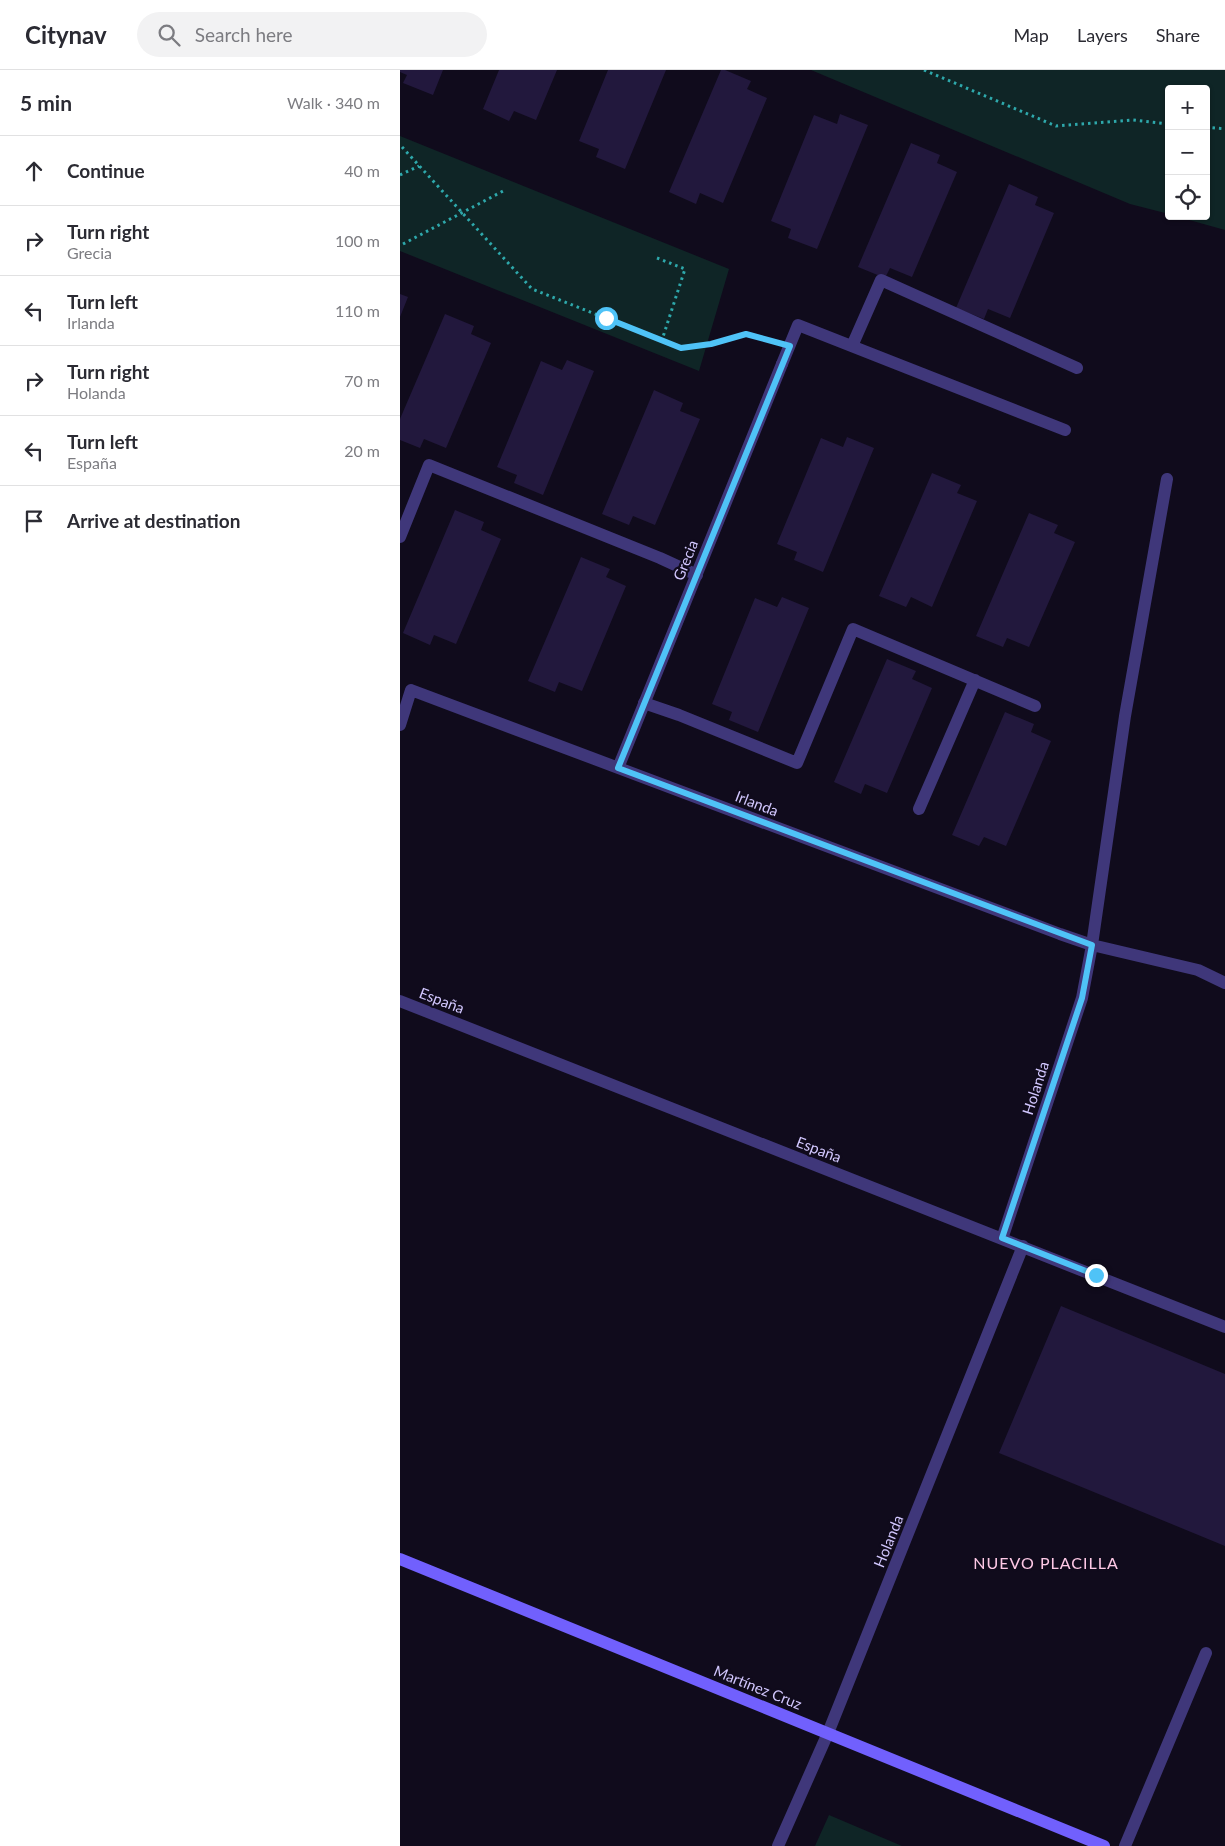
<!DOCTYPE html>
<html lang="en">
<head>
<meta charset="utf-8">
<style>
  :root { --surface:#fff; --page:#f2f2f3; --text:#2b2b33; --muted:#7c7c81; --line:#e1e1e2 }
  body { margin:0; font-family:Lato,sans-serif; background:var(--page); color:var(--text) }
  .controls { position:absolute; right:15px; top:15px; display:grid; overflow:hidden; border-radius:5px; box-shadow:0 1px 4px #0004 }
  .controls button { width:45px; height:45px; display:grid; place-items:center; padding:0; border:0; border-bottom:1px solid var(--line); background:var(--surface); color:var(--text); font:25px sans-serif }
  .stop { position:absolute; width:15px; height:15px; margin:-11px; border:4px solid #4fc3f7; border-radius:50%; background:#fff }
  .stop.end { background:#4fc3f7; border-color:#fff; box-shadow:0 1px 5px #0008 }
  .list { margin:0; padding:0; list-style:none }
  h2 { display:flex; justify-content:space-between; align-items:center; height:65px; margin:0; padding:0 20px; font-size:21px }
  h2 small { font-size:16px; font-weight:400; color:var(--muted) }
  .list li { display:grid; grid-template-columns:32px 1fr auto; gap:15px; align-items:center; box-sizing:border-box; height:70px; padding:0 20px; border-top:1px solid var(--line) }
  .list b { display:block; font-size:19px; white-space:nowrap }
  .list p { margin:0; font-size:16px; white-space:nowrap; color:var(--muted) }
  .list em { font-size:16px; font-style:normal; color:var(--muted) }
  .icon { flex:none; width:28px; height:28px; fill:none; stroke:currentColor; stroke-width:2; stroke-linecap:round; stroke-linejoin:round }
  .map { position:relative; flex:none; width:825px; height:1776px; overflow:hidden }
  header { display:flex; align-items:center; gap:30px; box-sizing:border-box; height:70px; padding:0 25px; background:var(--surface); border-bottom:1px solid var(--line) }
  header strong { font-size:24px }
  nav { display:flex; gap:28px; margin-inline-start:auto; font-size:18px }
  .search { width:350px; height:45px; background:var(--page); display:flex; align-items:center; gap:12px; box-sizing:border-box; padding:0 18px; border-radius:28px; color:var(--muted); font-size:19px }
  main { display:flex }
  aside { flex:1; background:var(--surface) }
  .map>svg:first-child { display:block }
  .green { fill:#0f2526 }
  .building { fill:#22183d }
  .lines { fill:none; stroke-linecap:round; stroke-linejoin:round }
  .path { stroke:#2ea8ab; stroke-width:3; stroke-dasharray:2.5 4; stroke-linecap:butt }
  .lane { stroke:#3f377a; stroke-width:12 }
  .street { stroke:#3f377a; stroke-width:12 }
  .secondary { stroke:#7160fd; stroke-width:12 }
  .route { stroke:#4fc3f7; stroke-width:6 }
  .labels { text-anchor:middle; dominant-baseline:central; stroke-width:4.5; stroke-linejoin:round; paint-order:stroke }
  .street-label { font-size:15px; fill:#d2c7fe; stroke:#100b1c }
  .neighbourhood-label { font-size:16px; letter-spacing:1px; fill:#fec9e6; stroke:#100b1c }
</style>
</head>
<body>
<header>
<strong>Citynav</strong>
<div class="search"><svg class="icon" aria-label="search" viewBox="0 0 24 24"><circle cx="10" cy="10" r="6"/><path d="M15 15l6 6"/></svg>Search here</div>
<nav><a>Map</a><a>Layers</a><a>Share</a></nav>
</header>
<main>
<aside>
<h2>5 min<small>Walk · 340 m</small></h2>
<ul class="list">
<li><svg class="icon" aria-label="ahead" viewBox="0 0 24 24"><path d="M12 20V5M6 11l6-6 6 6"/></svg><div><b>Continue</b></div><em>40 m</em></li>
<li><svg class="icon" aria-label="right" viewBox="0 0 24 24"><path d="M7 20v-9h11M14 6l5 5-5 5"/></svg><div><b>Turn right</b><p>Grecia</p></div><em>100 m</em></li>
<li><svg class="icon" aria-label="left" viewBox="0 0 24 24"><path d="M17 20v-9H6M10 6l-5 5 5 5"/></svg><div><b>Turn left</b><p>Irlanda</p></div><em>110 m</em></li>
<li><svg class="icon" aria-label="right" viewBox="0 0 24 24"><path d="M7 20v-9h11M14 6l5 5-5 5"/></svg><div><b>Turn right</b><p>Holanda</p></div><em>70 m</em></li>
<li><svg class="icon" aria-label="left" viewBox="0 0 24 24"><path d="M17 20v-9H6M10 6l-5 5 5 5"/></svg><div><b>Turn left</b><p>España</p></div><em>20 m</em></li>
<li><svg class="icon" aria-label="arrive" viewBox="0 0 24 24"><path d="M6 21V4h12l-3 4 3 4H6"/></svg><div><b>Arrive at destination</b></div></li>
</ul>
</aside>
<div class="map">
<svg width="825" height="1776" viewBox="0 0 825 1776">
  <rect width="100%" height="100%" fill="#100b1c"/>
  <path class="green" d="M411 0H825V160L775 146H806V19H769V144L730 134Z
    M0 66 329 199 299 301 0 181Z
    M429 1745 502 1776H415Z"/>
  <path class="building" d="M0 0H43L33 25 3 13 7 5 0 2Z
    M99 0H157L136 50 114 41 109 51 83 39Z
    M208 0H266L225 99 196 87 199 79 179 71Z
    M321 0H325L351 11 347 19 367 28 323 133 300 123 296 134 269 122Z
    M440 44 468 55 417 179 388 168 391 159 371 151 414 45 437 54Z
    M511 73 540 85 537 93 557 102 512 207 490 198 485 208 458 197Z
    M609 114 638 127 635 135 654 143 610 248 588 239 584 249 556 238Z
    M0 224 8 227 0 247Z
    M45 244 74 256 71 264 91 273 46 378 24 369 20 378 0 370V349Z
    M167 290 194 301 143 425 114 413 117 405 97 397 141 291 162 300Z
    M254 320 283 333 280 341 300 349 255 455 233 446 229 455 202 444Z
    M447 367 474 378 423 502 394 490 397 482 377 474 421 368 443 377Z
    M532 403 561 415 557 423 577 431 532 537 511 527 506 537 479 526Z
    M55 440 84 452 81 460 101 469 56 574 34 565 30 575 3 563Z
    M629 443 658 455 654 463 675 472 629 577 607 568 603 577 576 566Z
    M181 487 210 499 206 507 226 516 182 621 159 612 155 622 128 611Z
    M382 527 409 538 358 662 329 650 332 642 312 634 355 528 377 537Z
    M487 589 516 601 512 609 532 618 487 723 465 714 461 724 434 712Z
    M605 642 634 654 631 662 651 671 606 776 584 767 579 776 552 765Z
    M661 1236 825 1304V1476L599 1383Z"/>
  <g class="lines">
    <path class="path" d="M524 0 656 56 733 50 769 54
      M806 57 825 59
      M2 77 132 219 281 278 311 274 346 264 368 270
      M0 105 19 96
      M3 174 105 120
      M257 188 285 199 262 270"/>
    <path class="lane" d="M452 276 481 210 677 298
      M382 294 398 255 665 360
      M0 467 29 395 260 488 297 505
      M244 633 279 645 397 693 453 559 635 636
      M519 739 575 610
      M725 1776 806 1583"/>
    <path class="street" d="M0 655 11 620 660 864 692 875 798 900 825 913
      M218 698 382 294
      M0 931 825 1257
      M602 1169 682 928 692 875 725 646 767 409
      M378 1776 428 1663 623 1176"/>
    <path class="secondary" d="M0 1489 704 1776"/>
  </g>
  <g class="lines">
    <path class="route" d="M206 248 281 278 311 274 346 264 390 276 218 698 692 875 682 928 602 1168 696 1205"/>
  </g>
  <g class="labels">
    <g class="street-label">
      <text transform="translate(285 490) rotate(-68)">Grecia</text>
      <text transform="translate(357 733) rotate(21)">Irlanda</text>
      <text transform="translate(42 930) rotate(21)">España</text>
      <text transform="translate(635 1018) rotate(-72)">Holanda</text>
      <text transform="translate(419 1079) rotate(21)">España</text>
      <text transform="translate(488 1471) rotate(-68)">Holanda</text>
      <text transform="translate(358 1617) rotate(22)">Martínez Cruz</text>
    </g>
    <g class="neighbourhood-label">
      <text x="646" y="1492">NUEVO PLACILLA</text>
    </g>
  </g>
</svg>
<div class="controls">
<button>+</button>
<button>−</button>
<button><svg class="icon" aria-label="locate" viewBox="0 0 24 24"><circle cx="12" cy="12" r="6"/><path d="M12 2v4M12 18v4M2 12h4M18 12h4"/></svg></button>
</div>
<div class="stop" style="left:206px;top:248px"></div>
<div class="stop end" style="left:696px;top:1205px"></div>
</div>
</main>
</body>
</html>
